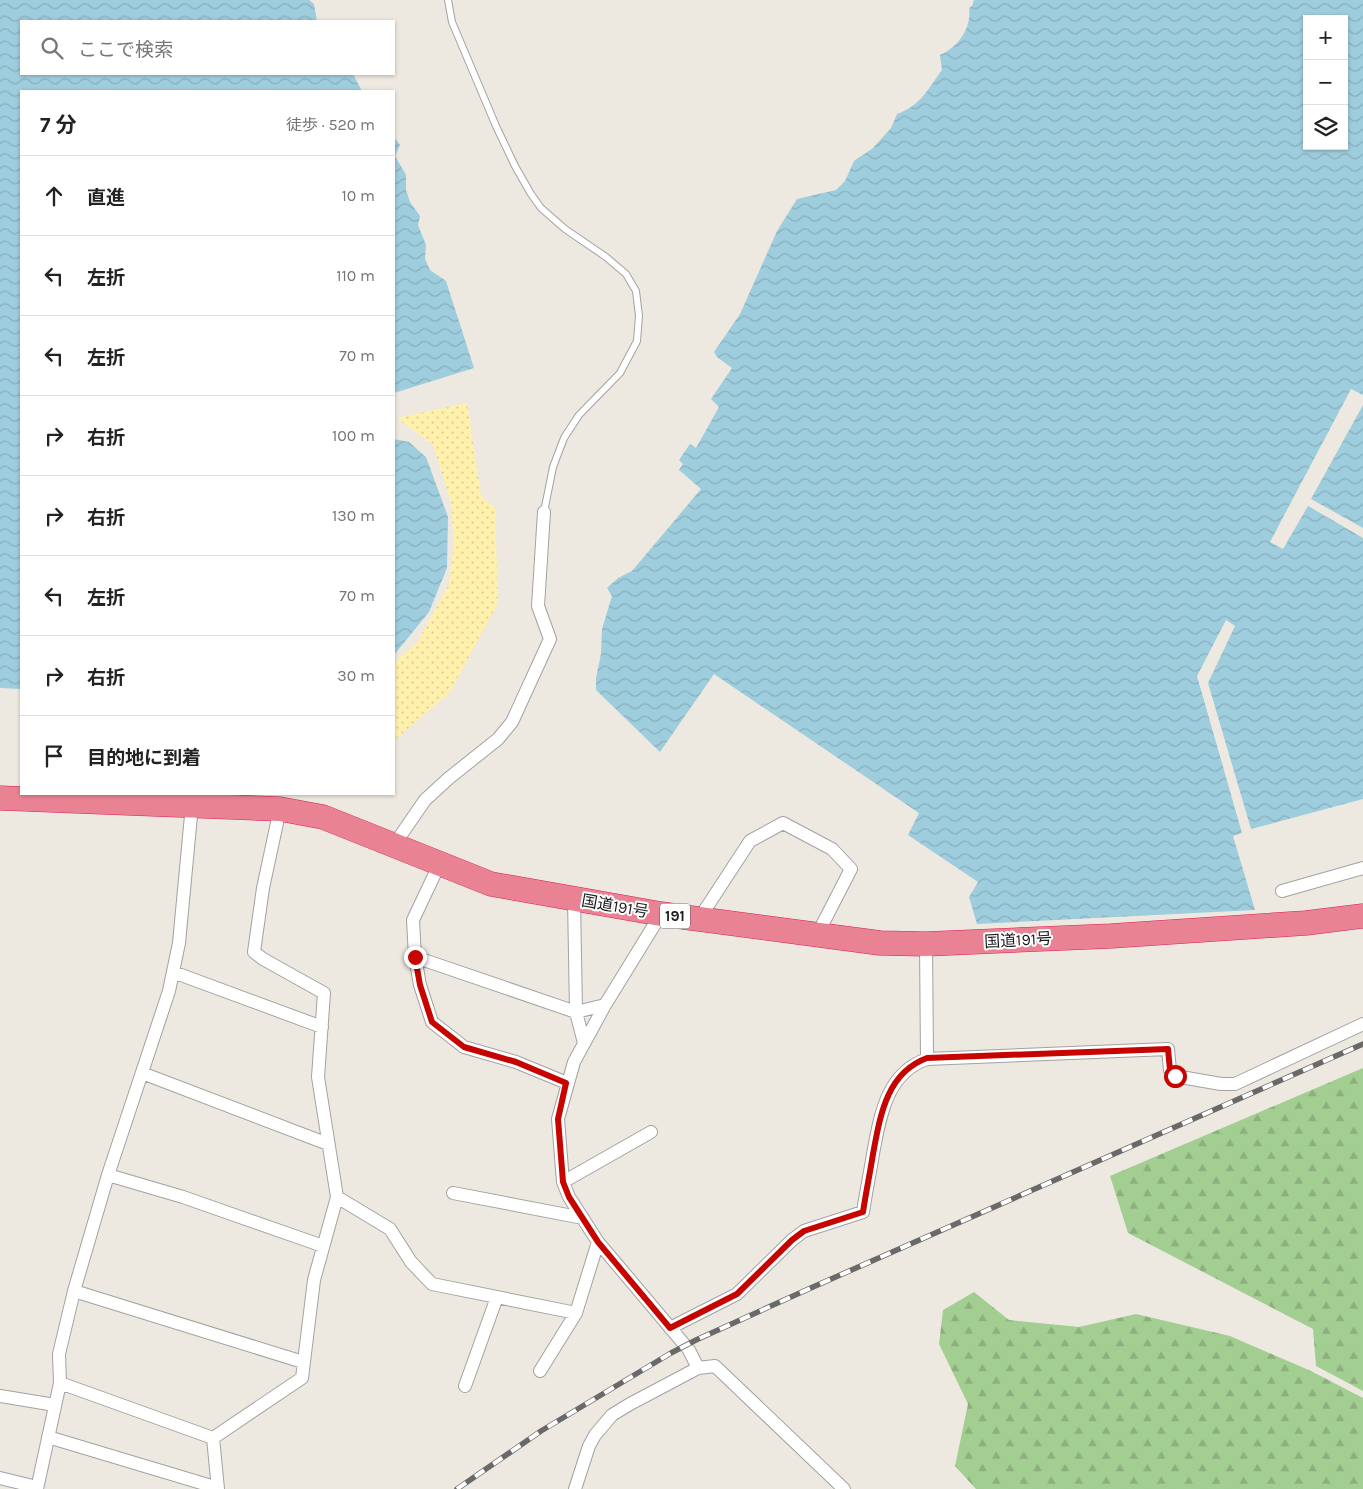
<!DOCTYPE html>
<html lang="ja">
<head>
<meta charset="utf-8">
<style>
  :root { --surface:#fff; --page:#f6f6f6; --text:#222; --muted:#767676; --line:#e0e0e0 }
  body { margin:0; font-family:Karla,"Noto Sans JP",sans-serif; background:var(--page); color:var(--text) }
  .controls { position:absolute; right:15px; top:15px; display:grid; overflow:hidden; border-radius:0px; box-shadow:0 1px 4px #0004 }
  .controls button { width:45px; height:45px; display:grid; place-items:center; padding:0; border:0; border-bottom:1px solid var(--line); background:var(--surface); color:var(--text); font:25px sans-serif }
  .stop { position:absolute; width:15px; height:15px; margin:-11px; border:4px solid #c60500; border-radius:50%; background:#fff }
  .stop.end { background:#c60500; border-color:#fff; box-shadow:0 1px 5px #0008 }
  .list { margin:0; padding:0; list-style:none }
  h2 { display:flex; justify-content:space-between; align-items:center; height:65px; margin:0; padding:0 20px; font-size:21px }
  h2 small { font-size:16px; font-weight:400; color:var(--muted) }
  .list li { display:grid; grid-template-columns:32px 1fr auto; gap:15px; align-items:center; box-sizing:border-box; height:80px; padding:0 20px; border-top:1px solid var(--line) }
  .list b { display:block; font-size:19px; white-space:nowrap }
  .list em { font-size:16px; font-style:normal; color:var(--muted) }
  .icon { flex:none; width:28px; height:28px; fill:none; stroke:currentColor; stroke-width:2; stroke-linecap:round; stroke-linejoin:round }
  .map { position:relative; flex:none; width:1363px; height:1489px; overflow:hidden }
  .search { position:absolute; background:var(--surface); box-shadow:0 1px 4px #0004; left:20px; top:20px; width:375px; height:55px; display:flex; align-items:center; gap:12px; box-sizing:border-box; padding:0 18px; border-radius:0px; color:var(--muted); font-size:19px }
  .panel { position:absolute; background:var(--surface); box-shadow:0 1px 4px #0004; left:20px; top:90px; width:375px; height:705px; border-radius:0px }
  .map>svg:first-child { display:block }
  .forest { fill:url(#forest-firs) }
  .sand { fill:url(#sand-dots) }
  .water { fill:url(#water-waves); fill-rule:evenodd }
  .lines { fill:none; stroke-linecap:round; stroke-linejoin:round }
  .lane-casing { stroke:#a2a2a2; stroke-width:8 }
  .street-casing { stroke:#a2a2a2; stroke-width:14 }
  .highway-casing { stroke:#db1d59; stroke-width:25 }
  .lane { stroke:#fff; stroke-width:6 }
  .street { stroke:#fff; stroke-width:12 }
  .highway { stroke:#e98393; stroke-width:24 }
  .rail-casing { stroke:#696969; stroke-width:5.5 }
  .rail { stroke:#fff; stroke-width:4; stroke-dasharray:11; stroke-linecap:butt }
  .route { stroke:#c60500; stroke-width:6 }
  .labels { text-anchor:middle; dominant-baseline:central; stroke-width:4; stroke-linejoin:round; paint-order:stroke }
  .shield { fill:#fff; stroke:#5f5f5f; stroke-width:1 }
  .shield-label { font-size:15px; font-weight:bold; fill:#1b1b1b }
  .street-label { font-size:16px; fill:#1b1b1b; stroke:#fff }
</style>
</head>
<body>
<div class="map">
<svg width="1363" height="1489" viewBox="0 0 1363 1489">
  <defs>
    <pattern id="forest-firs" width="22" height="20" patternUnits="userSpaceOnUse" patternTransform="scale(1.25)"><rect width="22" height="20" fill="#a3ce92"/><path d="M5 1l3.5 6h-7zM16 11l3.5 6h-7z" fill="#8cb07d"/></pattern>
    <pattern id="sand-dots" width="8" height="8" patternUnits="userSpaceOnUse" patternTransform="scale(1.25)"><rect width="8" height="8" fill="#fff0ac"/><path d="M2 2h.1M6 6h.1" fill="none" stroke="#dacd93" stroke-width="1.8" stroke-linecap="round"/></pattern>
    <pattern id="water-waves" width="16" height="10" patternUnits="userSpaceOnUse" patternTransform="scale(1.25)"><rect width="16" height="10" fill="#9ecddd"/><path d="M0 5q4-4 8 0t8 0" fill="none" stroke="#88afbd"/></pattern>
  </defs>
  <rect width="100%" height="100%" fill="#ede9e0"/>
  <path class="forest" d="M1363 1068V1391L1316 1366 1313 1329 1128 1233 1110 1176Z
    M974 1292 1009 1320 1079 1327 1136 1314 1230 1336 1311 1371 1363 1398V1489H976L955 1466 968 1404 939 1344 943 1310Z"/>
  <path class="sand" d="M467 403 481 496 495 508 498 603 450 692 394 741V662L417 643 449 584 454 543 451 503 433 445 397 418Z"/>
  <path class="water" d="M0 0H309L314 4 317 21H21V74H353L362 91H21V689L0 688Z
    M974 0H1363V395L1351 389 1270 542 1283 549 1308 506 1363 538V799L1251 829 1208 683 1235 626 1226 620 1197 676 1242 833 1233 836 1255 910 977 924 969 897 978 882 908 835 919 813 714 674 660 752 596 690V678L601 654 602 629 612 596 607 588 618 578 632 571 701 489 679 470 683 464 679 460 690 444 696 448 719 407 711 399 732 368 717 357 714 352 740 314 777 231 797 199 836 190 845 181 854 161 873 148 891 128 897 114C920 106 928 89 942 70L940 55C958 47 972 28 969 8L972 6ZM1307 19H1344V146H1307Z
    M394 137 400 145 395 156 406 175V190L410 202 420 216 418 225 426 245 425 259 430 270 446 281 474 368 394 393Z
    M1363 405V528L1311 499Z
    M394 439 409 442 426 457 448 517 447 568 429 612 394 655Z"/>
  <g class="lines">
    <defs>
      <path id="lane" d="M448 0 452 22 496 126 515 166 531 194 541 208 565 229 606 257 626 274 636 291 639 316 637 341 620 373 579 415 564 438 553 467 544 512"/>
      <path id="street" d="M394 845 425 800 449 778 498 739 512 722 550 639 538 606 544 512
        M439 865 413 920 415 957 420 985 432 1022 464 1047 516 1062 567 1083
        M1282 891 1363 868
        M574 899 576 1012 605 1005
        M661 914 605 1005 574 1062 558 1119 563 1182 569 1197 598 1242 689 1350 698 1368
        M699 919 750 841 783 823 832 849 851 869 817 935
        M415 957 576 1012 584 1043
        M173 972 322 1027
        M927 1059 1168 1049 1170 1070 1175 1076 1221 1084H1235L1363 1024
        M142 1073 328 1144
        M108 1175 183 1197 323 1246
        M563 1182 651 1132
        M453 1193 583 1218
        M337 1197 390 1229 411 1262 432 1284 576 1313 598 1242
        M74 1291 303 1362
        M670 1328 737 1294 792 1240 804 1231 863 1212C866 1192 870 1173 873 1154 880 1117 886 1073 927 1059L926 944
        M540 1371 576 1313
        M60 1383 213 1438
        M465 1386 497 1297
        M0 1396 55 1405
        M48 1437 218 1488
        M213 1438 302 1378 314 1280 337 1197 318 1077 324 993 263 959 254 952 263 888 280 809
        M213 1438 218 1489
        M0 1478 37 1487
        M37 1489 60 1383 59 1354 74 1291 108 1175 169 991 179 943 192 805
        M575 1489 589 1446 595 1435 612 1415 630 1404 698 1368 715 1366 844 1489"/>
      <path id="highway" d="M0 798 280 809 323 817 491 884 661 914 880 943 926 944 1111 936 1306 923 1363 916"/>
    </defs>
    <use href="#lane" class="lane-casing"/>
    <use href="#street" class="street-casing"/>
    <use href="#highway" class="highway-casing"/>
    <use href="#lane" class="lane"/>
    <use href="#street" class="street"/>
    <use href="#highway" class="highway"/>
    <defs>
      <path id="rail" d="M457 1489 541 1431 671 1353 696 1340 813 1287 1363 1044"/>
    </defs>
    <use href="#rail" class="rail-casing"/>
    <use href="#rail" class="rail"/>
  </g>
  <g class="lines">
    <path class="route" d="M415 957 420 985 432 1022 464 1047 516 1062 566 1083 558 1119 563 1182 569 1197 598 1242 670 1328 737 1294 792 1240 804 1231 863 1212C866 1192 870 1173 873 1154 880 1117 886 1073 927 1058L1168 1049 1170 1070 1175 1076"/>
  </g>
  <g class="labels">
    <rect class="shield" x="660" y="903.5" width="30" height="25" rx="4"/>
    <g class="shield-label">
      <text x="675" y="916">191</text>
    </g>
    <g class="street-label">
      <text transform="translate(615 906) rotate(10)">国道191号</text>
      <text transform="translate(1018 940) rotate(-3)">国道191号</text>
    </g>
  </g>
</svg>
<div class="controls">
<button>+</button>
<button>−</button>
<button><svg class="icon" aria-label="layers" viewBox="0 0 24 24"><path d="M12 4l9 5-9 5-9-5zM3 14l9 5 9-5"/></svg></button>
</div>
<div class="stop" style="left:1175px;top:1076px"></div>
<div class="stop end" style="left:415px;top:957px"></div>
<div class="search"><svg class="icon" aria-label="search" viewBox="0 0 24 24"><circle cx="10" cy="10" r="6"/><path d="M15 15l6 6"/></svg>ここで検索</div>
<section class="panel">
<h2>7 分<small>徒歩 · 520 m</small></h2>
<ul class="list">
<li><svg class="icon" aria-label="ahead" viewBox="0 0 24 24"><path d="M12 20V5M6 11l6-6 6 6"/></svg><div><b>直進</b></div><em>10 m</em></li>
<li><svg class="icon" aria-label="left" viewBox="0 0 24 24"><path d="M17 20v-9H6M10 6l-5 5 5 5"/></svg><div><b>左折</b></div><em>110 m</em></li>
<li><svg class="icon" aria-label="left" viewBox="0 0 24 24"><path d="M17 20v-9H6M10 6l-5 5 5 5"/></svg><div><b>左折</b></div><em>70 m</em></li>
<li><svg class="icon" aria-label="right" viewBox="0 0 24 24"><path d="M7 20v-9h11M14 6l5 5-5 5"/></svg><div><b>右折</b></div><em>100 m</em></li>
<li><svg class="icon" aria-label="right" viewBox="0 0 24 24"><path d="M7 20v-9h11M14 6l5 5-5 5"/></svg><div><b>右折</b></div><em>130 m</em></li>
<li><svg class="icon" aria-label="left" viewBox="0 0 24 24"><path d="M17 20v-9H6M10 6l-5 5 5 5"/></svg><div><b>左折</b></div><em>70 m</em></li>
<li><svg class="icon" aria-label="right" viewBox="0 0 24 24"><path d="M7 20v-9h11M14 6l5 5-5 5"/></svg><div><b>右折</b></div><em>30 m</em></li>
<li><svg class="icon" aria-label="arrive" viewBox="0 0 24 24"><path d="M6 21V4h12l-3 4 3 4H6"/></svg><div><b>目的地に到着</b></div></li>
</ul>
</section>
</div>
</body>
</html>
